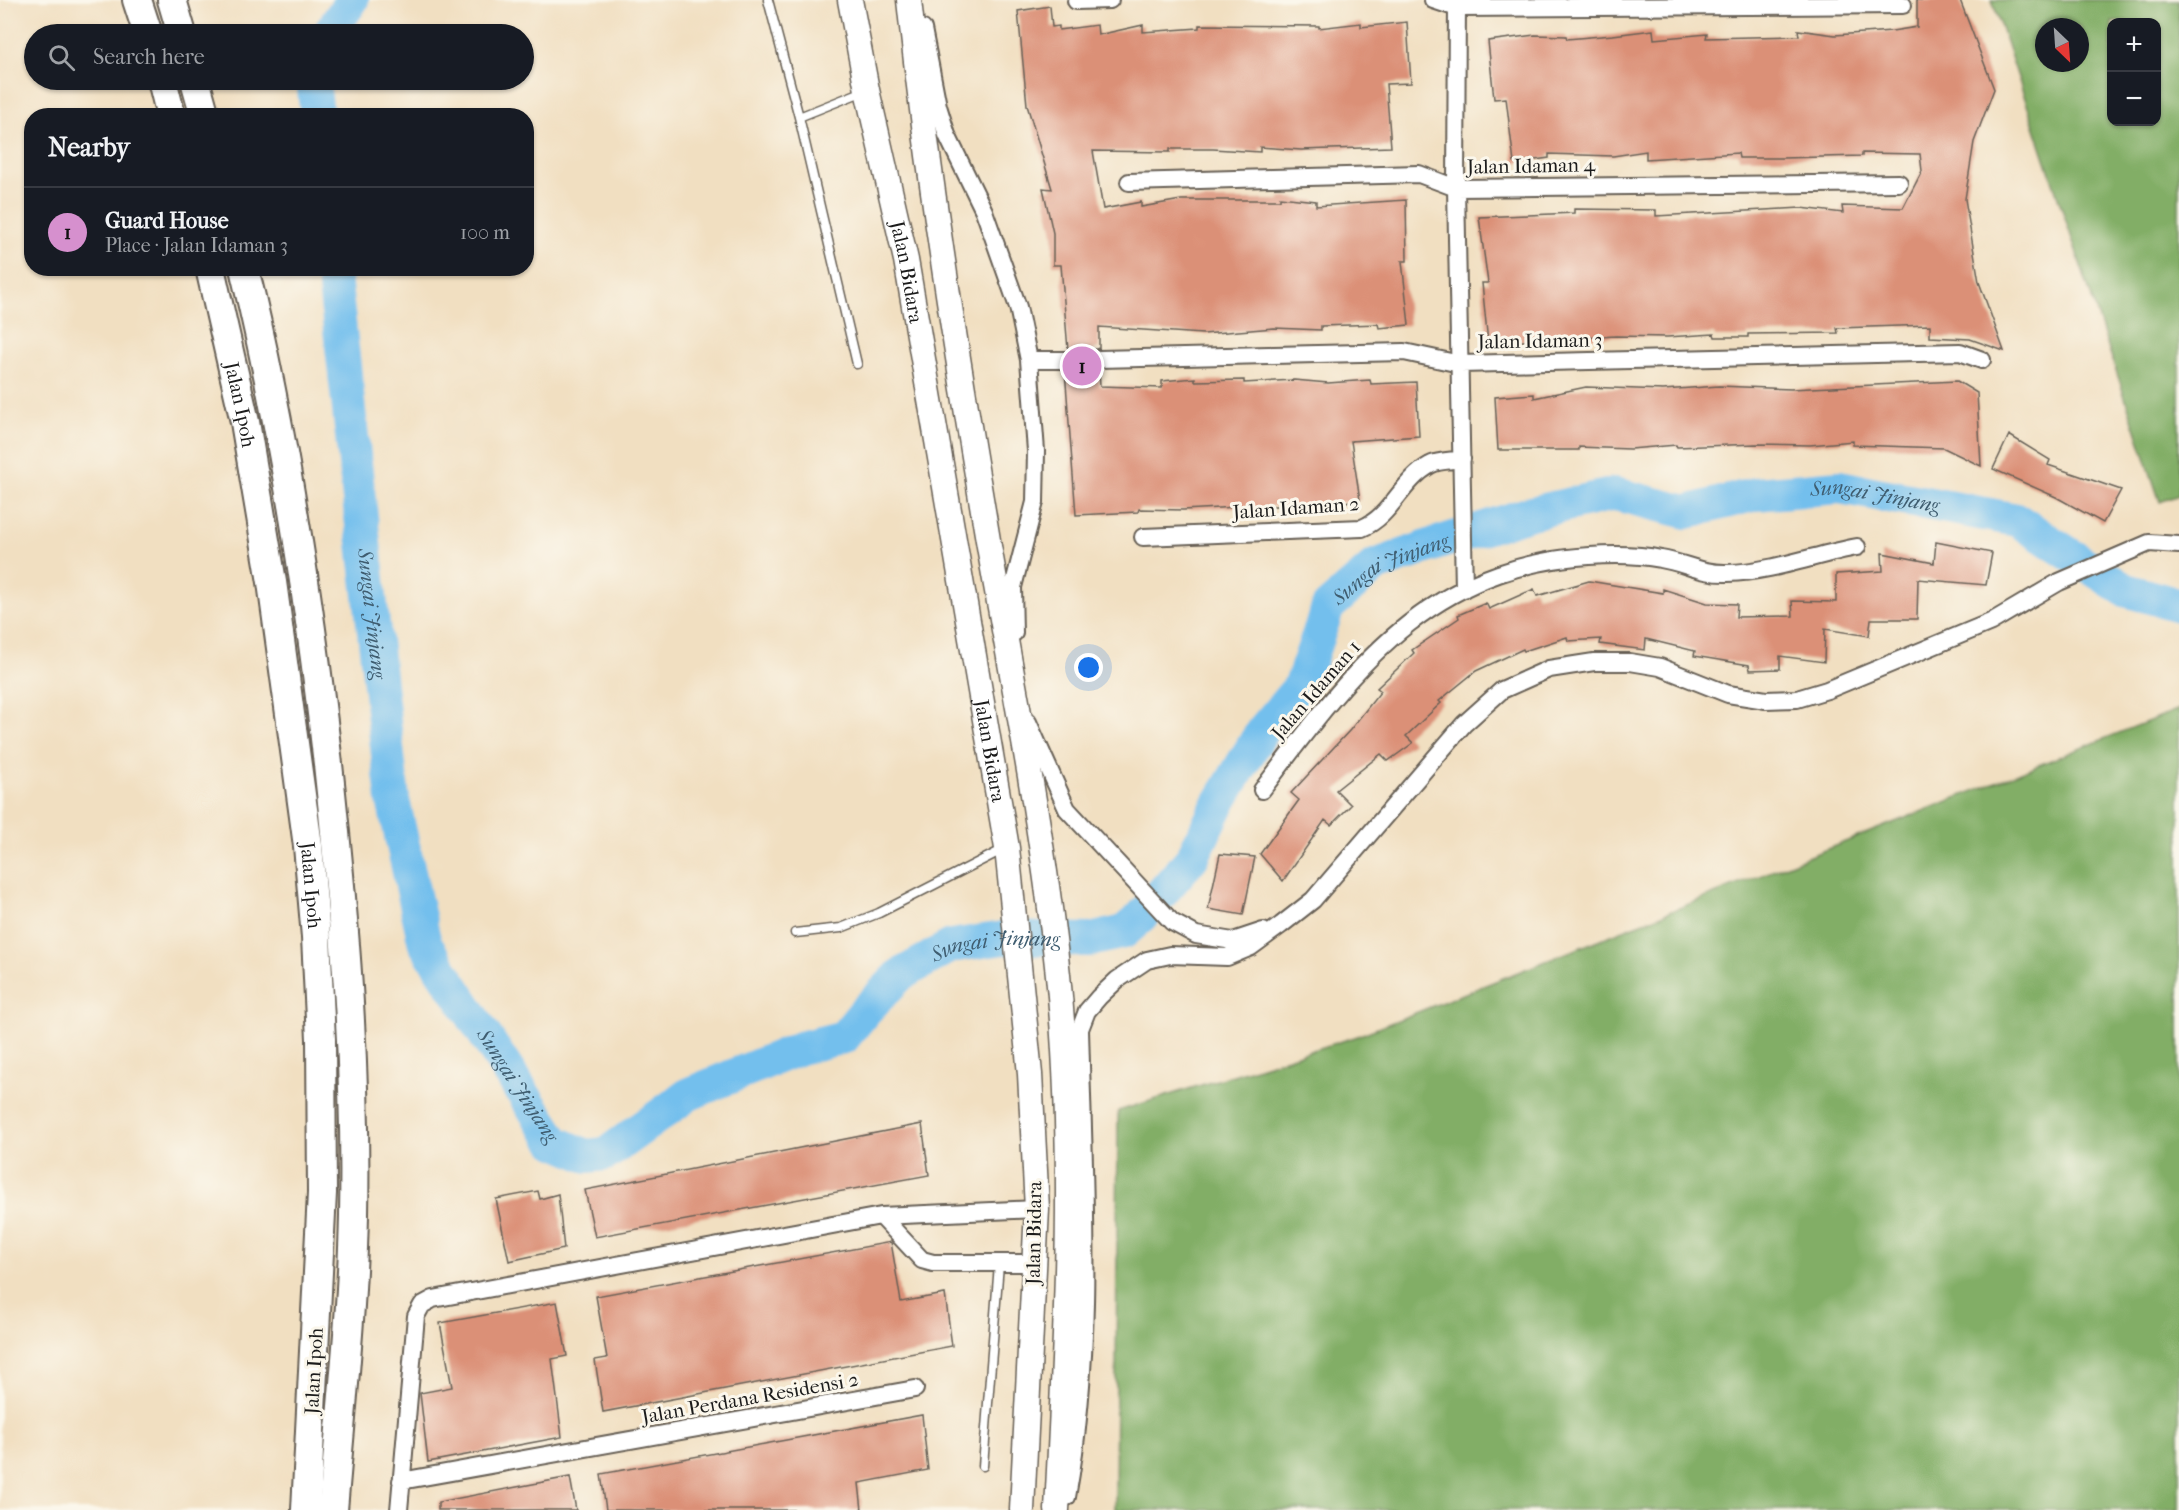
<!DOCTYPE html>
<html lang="en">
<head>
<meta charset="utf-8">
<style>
  :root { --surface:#171b24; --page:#20242c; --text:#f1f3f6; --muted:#9ea1a6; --line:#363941; --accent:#d690ce }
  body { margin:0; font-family:"IM FELL French Canon",serif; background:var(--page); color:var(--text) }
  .controls { position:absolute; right:18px; top:18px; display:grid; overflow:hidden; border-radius:12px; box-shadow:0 2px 4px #0004 }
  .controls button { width:54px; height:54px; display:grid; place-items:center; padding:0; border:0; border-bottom:2px solid var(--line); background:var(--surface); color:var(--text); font:30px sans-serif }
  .compass { position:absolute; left:2035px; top:18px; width:54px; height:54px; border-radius:50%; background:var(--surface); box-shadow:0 2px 4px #0004; rotate:155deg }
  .you { position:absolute; left:1089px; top:668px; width:21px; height:21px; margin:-15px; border:4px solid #fff; border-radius:50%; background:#1a73e8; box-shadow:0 0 0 9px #1a73e833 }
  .badge { display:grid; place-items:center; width:39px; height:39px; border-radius:50%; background:var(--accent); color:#111; font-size:20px; font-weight:700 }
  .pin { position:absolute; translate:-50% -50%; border:3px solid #fff; box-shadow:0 2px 6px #0006 }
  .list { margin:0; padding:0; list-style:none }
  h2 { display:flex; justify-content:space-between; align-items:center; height:78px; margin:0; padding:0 24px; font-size:26px }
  h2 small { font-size:20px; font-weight:400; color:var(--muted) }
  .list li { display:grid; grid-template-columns:39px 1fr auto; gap:18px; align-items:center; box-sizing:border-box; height:90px; padding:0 24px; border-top:2px solid var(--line) }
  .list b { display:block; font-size:22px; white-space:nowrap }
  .list p { margin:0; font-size:20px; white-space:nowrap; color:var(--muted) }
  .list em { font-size:20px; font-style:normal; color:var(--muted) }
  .icon { flex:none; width:33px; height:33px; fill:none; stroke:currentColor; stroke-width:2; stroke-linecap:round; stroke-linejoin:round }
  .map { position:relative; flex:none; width:2179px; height:1510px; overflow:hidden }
  .search { position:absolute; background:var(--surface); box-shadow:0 2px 4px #0004; left:24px; top:24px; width:510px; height:66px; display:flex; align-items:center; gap:15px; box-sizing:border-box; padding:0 21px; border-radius:33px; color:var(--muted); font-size:22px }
  .panel { position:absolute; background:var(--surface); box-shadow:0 2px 4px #0004; left:24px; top:108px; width:510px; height:168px; border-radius:24px }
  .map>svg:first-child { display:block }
  .forest { fill:#82ae66; stroke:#4f6541; stroke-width:1.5; fill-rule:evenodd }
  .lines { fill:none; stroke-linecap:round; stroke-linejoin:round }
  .river { stroke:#73bfed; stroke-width:34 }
  .building { fill:#db9077 }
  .minor-tunnel { stroke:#c6b8a0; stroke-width:16; stroke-dasharray:16 8; stroke-linecap:butt }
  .service-casing { stroke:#676056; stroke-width:11 }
  .minor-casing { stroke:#676056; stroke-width:20 }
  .secondary-casing { stroke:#676056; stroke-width:27 }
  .trunk-casing { stroke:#676056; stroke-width:32 }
  .service { stroke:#fff; stroke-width:8 }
  .minor { stroke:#fff; stroke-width:16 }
  .secondary { stroke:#fff; stroke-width:24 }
  .trunk { stroke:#fff; stroke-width:28 }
  .labels { text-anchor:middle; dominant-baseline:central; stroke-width:6; stroke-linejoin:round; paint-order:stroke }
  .street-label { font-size:20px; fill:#1c1c1c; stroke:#fbf7ec }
  .water-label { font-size:21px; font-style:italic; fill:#3f5d70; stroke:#fbf7ec }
</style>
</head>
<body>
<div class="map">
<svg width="2179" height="1510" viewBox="0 0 2179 1510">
  <rect width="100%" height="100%" fill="#fbf7ec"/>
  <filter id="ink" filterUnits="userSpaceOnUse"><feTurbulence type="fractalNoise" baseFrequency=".0167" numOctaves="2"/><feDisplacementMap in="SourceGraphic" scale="12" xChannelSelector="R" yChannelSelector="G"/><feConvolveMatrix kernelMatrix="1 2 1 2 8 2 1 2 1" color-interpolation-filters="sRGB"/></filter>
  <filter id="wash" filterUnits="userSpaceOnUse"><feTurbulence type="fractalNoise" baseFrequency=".008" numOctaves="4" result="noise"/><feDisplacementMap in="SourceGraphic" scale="24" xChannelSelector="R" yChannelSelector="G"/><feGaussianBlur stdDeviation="1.35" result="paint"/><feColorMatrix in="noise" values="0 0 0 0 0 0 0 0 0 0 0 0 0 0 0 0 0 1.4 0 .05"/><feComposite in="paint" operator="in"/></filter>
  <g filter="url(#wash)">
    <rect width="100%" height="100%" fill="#f1dfc1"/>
    <path class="forest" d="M1992 0H2179V495L2160 502ZM2112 22H2156V122H2112ZM2044 27H2080V63H2044Z
      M2179 709V1510H1115L1118 1111 1355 1037Z"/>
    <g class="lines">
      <g class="river">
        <path d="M329 34 352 0"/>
        <path d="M313 80 317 116"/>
        <path id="s1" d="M333 268 393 800 425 944 555 1142 587 1156 606 1154 689 1094 800 1048 844 1037 865 1011 900 975 951 946 1003 938 1090 940 1124 932 1141 917 1192 858 1219 803 1262 731 1301 685 1328 607 1375 566 1435 544 1531 513 1615 494 1687 512 1756 494 1839 487 2017 520 2125 590 2179 605"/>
      </g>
    </g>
    <g id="blocks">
      <path class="building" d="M1917 0H1960L1994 89 1974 142 1965 199 1979 282 2004 351 1970 339 1930 337V325L1837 328 1838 333 1748 334V337H1715L1714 334 1667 337 1616 336 1488 343 1482 283H1488L1479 217 1574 213V209L1656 210V216L1801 208 1843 213 1842 206 1903 208 1922 171 1920 154 1862 153V156L1782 158H1739L1738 153 1646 159V151L1613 156 1549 154V158L1514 163 1506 98 1494 99 1488 41 1535 35 1566 36 1567 39 1613 35 1653 30 1654 39 1707 34 1706 38 1799 36 1798 30 1835 35 1892 31 1917 27Z
        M1050 6 1052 27 1059 26V30L1097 25 1098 35 1143 25V32L1199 28V25L1319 26V28L1361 23V27L1407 22 1411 83 1386 84 1391 147 1301 150 1260 147V152L1213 149H1170V152L1093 151 1103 209 1141 202V207L1181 200H1280V197L1316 201V206L1406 200 1407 261H1402L1409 325 1379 328 1378 324 1321 326V330L1274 328 1203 334 1099 327V348L1093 350 1089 359 1090 365 1099 369 1100 386 1162 388V381L1195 378V381L1244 380V383L1294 380 1328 383 1370 380 1371 384 1416 382 1419 436 1351 441 1360 500 1311 506H1269V509L1237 507 1183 510 1139 509 1138 512 1076 515 1065 370 1074 366 1075 359 1068 350 1061 265H1053V233L1043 188 1052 189 1027 105 1018 11Z
        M1957 381 1977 393 1981 466 1944 448 1853 445V441L1810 445 1756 444 1677 447 1676 445 1630 449 1579 447V450H1498L1495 397 1534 394V398L1586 387 1663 390 1719 386 1791 389Z
        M2009 435 2050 460 2048 465 2121 490 2103 523 2056 497 1993 469Z
        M1936 542 1992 553 1986 585 1918 579 1917 619H1871L1869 636 1825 629 1824 662 1780 656V669L1750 670 1749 665 1694 656 1695 651 1646 639 1645 650 1600 644 1601 639 1568 641 1567 637 1524 651 1523 649 1476 671 1439 701 1441 703 1406 736 1413 743 1388 761 1381 754 1336 790 1351 805 1331 825 1325 820 1283 881 1260 854 1299 800 1291 793 1350 730 1381 691 1377 688 1414 653 1412 650 1459 618 1458 615 1486 603 1489 609 1534 589 1537 596 1589 581 1663 593V589L1707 603 1737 604 1736 617 1793 616 1792 601 1836 602V574L1883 571 1882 553 1934 563Z
        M1220 854 1255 857 1243 915 1208 909Z
        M922 1124 929 1175 595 1237 585 1190Z
        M538 1191 540 1199 558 1194 564 1249 509 1261 496 1199Z
        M891 1242 901 1302 945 1294 952 1346 603 1412 595 1360 607 1358 596 1296Z
        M557 1302 567 1356 552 1359 562 1437 428 1462 420 1393 452 1387 440 1323Z
        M922 1415 928 1470 859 1483 862 1510H606L601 1474Z
        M570 1477 576 1510H438V1502Z"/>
    </g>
  </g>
  <g filter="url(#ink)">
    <use href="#blocks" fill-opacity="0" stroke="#676056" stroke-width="1.5"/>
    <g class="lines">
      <path class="minor-tunnel" d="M1065 360 1099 359"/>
      <defs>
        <path id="service" d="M768 0 799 117 857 364
          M799 117 864 91
          M795 933 841 928 879 913 1004 849
          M983 1466 999 1264"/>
        <path id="minor" d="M1433 0 1457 8 1903 5
          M1457 0 1456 188 1464 589
          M1076 1 1110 0
          M923 29 938 106 947 135 984 211 1018 307 1029 360 1036 451 1035 502 1013 587 1014 633
          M1129 182 1419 174 1456 188 1899 183
          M1099 359 1404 352 1460 364 1960 352 1982 360
          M1029 360H1065
          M1143 537 1362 528C1392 516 1401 481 1430 465 1438 460 1452 461 1462 459
          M1028 722 1067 809 1172 922 1196 935 1233 941 1263 931
          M1262 790C1360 659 1437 556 1616 555 1631 555 1647 556 1661 559 1685 563 1702 574 1728 573 1771 572 1814 555 1857 547
          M881 1216 922 1260 933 1263H1032
          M401 1481 915 1389
          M1067 1497C1095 1343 1084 1185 1080 1029L1087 1011 1099 997 1117 980 1147 960 1170 955 1227 957 1251 947 1281 925 1313 900 1464 724 1502 690 1549 669 1594 662H1630L1660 667 1728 694 1766 700 1797 699 1827 690 1991 622 2059 582 2149 543 2179 545
          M399 1510 416 1316 422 1305 433 1299 881 1216 1037 1209"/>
        <g id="secondary">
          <path id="s2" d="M850 0 867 90 906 260 1007 848 1030 1074 1037 1209 1022 1510"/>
          <path d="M909 0C929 185 959 369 990 552 1015 693 1043 833 1058 975 1076 1153 1066 1332 1057 1510"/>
        </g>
        <g id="trunk">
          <path d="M137 0 148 34"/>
          <path d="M172 0 182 34"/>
          <path d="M162 80 171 116"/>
          <path d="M195 80 205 116"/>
          <path id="s3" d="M210 268 245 422 272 582 308 846 316 937 321 1039 322 1193 306 1510"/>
          <path d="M244 268C284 431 309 598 328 764 344 914 357 1064 354 1215 352 1314 341 1412 333 1510"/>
        </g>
      </defs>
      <use href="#service" class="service-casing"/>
      <use href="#minor" class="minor-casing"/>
      <use href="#secondary" class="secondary-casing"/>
      <use href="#trunk" class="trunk-casing"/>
      <use href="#service" class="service"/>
      <use href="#minor" class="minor"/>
      <use href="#secondary" class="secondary"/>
      <use href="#trunk" class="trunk"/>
    </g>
  </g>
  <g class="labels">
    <g class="street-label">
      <text transform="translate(1531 166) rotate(-1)">Jalan Idaman 4</text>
      <text stroke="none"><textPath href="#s2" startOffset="278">Jalan Bidara</textPath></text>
      <text transform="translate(1540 341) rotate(-1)">Jalan Idaman 3</text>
      <text stroke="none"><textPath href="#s3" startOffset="140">Jalan Ipoh</textPath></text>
      <text transform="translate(1296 508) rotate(-4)">Jalan Idaman 2</text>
      <text transform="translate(1316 690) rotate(-49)">Jalan Idaman 1</text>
      <text stroke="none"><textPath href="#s2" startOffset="764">Jalan Bidara</textPath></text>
      <text stroke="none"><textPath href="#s3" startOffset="626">Jalan Ipoh</textPath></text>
      <text transform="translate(1034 1233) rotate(-89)">Jalan Bidara</text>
      <text transform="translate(314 1371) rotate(-87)">Jalan Ipoh</text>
      <text transform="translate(750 1398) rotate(-10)">Jalan Perdana Residensi 2</text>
    </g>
    <g class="water-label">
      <text stroke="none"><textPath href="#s1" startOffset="2526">Sungai Jinjang</textPath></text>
      <text stroke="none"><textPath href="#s1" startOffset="2022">Sungai Jinjang</textPath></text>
      <text stroke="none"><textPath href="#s1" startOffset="348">Sungai Jinjang</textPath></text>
      <text stroke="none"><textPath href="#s1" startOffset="1428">Sungai Jinjang</textPath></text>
      <text stroke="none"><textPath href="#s1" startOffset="852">Sungai Jinjang</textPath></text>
    </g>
  </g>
</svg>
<div class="controls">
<button>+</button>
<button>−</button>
</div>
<svg class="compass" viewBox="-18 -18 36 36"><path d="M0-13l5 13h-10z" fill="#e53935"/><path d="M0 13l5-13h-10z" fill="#9ea1a6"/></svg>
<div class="you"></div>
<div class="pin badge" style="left:1082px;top:366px">1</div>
<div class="search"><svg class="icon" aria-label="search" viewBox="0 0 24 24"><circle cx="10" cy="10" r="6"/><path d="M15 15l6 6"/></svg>Search here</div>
<section class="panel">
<h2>Nearby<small></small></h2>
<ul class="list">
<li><span class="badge">1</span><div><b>Guard House</b><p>Place · Jalan Idaman 3</p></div><em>100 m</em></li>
</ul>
</section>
</div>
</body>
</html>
